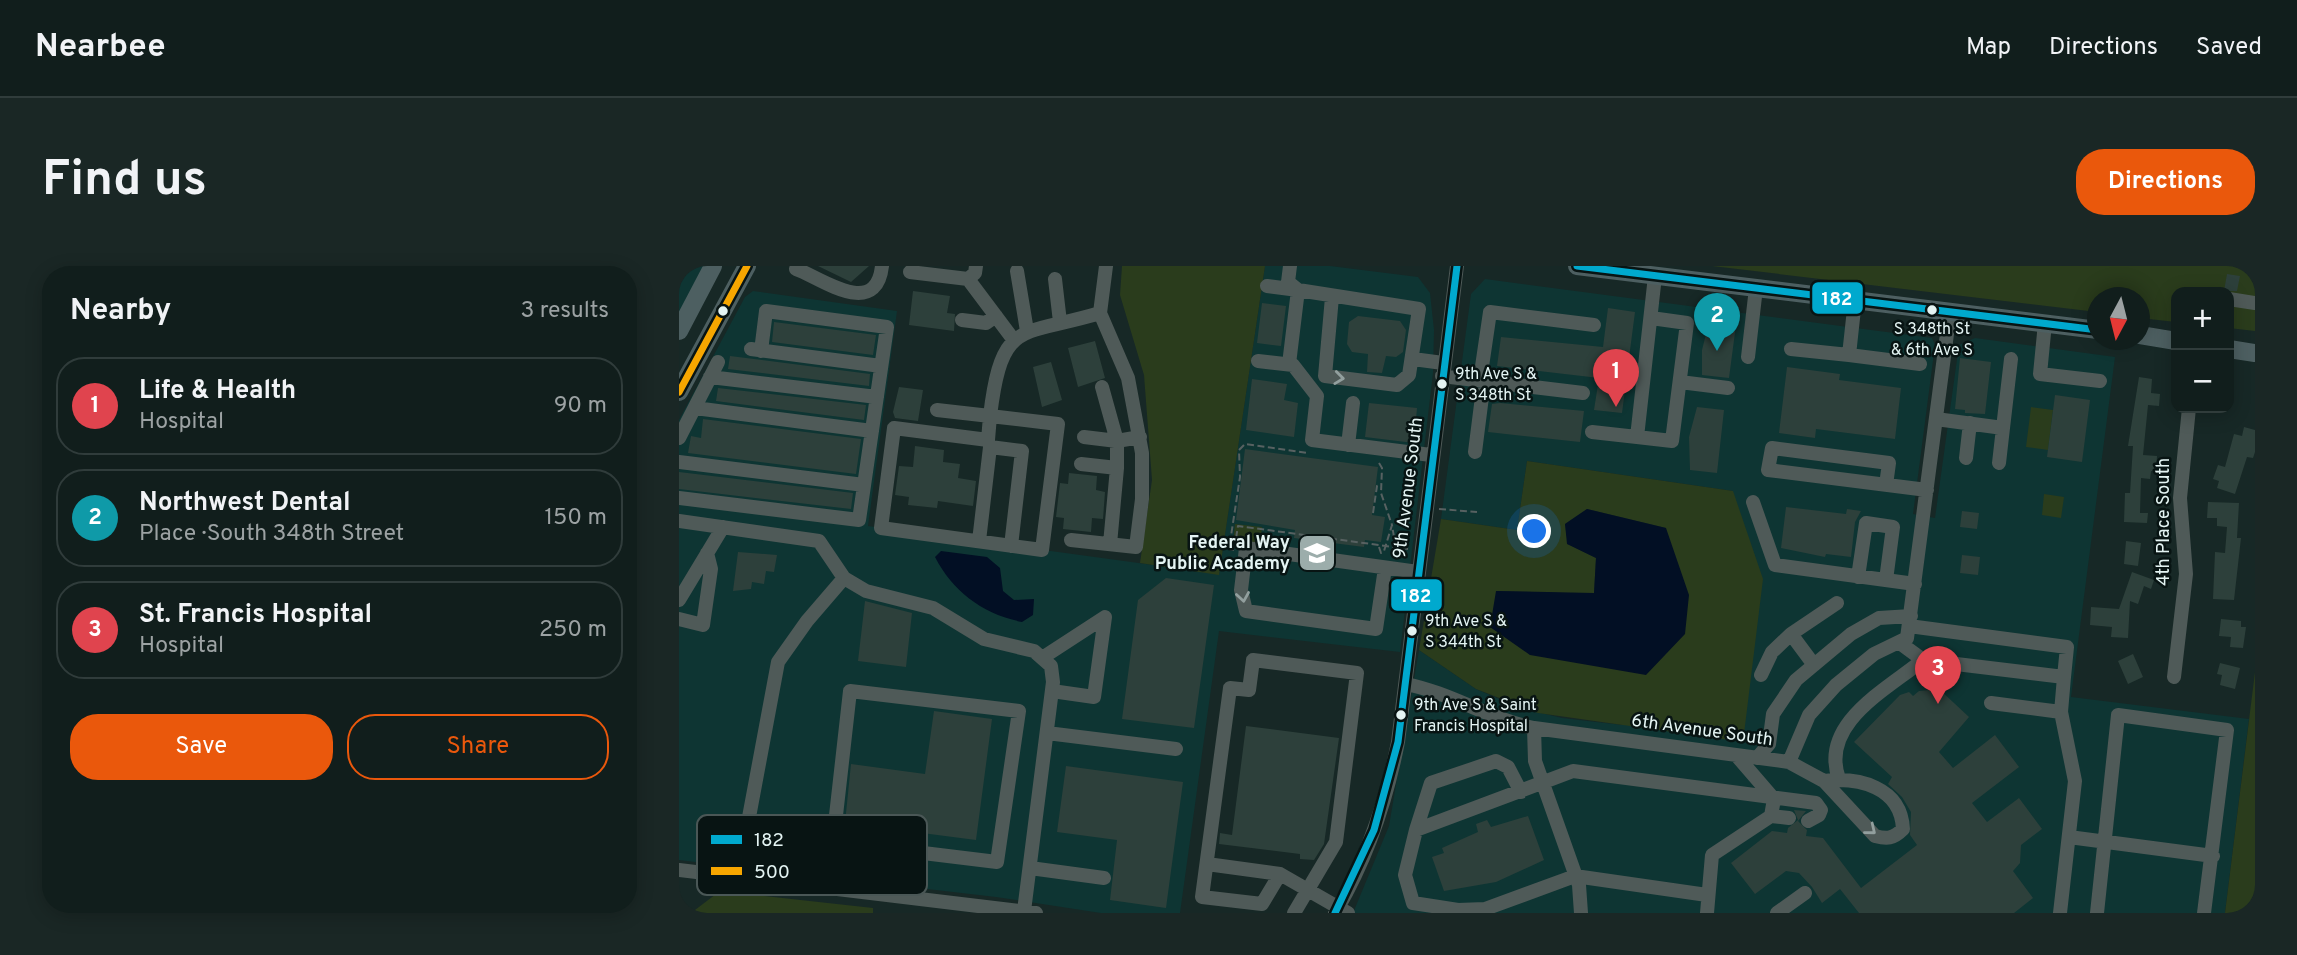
<!DOCTYPE html>
<html lang="en">
<head>
<meta charset="utf-8">
<style>
  :root { --surface:#111e1c; --page:#1a2725; --text:#f1f3f6; --muted:#9ca2a3; --line:#303c3b; --accent:#ea580c }
  body { margin:0; font-family:Overpass,sans-serif; background:var(--page); color:var(--text) }
  .controls { position:absolute; right:21px; top:21px; display:grid; overflow:hidden; border-radius:14px; box-shadow:0 4px 18px #0003 }
  .controls button { width:63px; height:63px; display:grid; place-items:center; padding:0; border:0; border-bottom:2px solid var(--line); background:var(--surface); color:var(--text); font:35px sans-serif }
  .compass { position:absolute; left:1408px; top:21px; width:63px; height:63px; border-radius:50%; background:var(--surface); box-shadow:0 4px 18px #0003; rotate:187deg }
  .you { position:absolute; left:856px; top:266px; width:24px; height:24px; margin:-18px; border:5px solid #fff; border-radius:50%; background:#1a73e8; box-shadow:0 0 0 10px #1a73e833 }
  .badge { display:grid; place-items:center; width:46px; height:46px; border-radius:50%; background:var(--accent); color:#fff; font-size:23px; font-weight:700 }
  .pin { position:absolute; translate:-50% -58px; filter:drop-shadow(0 2px 4px #0008) }
  .pin::after { content:''; position:absolute; top:37px; width:24px; height:21px; background:inherit; clip-path:polygon(0 0,100% 0,50% 100%) }
  .list { margin:0; padding:0; list-style:none }
  h2 { display:flex; justify-content:space-between; align-items:center; height:91px; margin:0; padding:0 28px; font-size:30px }
  h2 small { font-size:23px; font-weight:400; color:var(--muted) }
  .list li { display:grid; grid-template-columns:46px 1fr auto; gap:21px; align-items:center; box-sizing:border-box; height:98px; margin:0 14px 14px; padding:0 14px; border:2px solid var(--line); border-radius:28px }
  .list b { display:block; font-size:26px; white-space:nowrap }
  .list p { margin:0; font-size:23px; white-space:nowrap; color:var(--muted) }
  .list em { font-size:23px; font-style:normal; color:var(--muted) }
  .actions { display:flex; gap:14px; padding:21px 28px }
  .actions a { flex:1; padding:16px 0; border:2px solid var(--accent); border-radius:28px; text-align:center; font-size:24px; color:var(--accent) }
  .actions .main { background:var(--accent); color:#fff }
  .map { position:relative; flex:none; width:1576px; height:647px; overflow:hidden; border-radius:28px }
  header { display:flex; align-items:center; gap:42px; box-sizing:border-box; height:98px; padding:0 35px; background:var(--surface); border-bottom:2px solid var(--line) }
  header strong { font-size:33px }
  nav { display:flex; gap:38px; margin-inline-start:auto; font-size:24px }
  .intro { display:flex; align-items:center; justify-content:space-between; box-sizing:border-box; height:168px; padding:0 42px }
  h1 { margin:0; font-size:49px }
  .button { padding:18px 32px; border-radius:28px; background:var(--accent); color:#fff; font-size:24px; font-weight:700 }
  main { display:flex; gap:42px; padding:0 42px }
  aside { flex:1; background:var(--surface); border-radius:28px; box-shadow:0 4px 18px #0003 }
  .map>svg:first-child { display:block }
  .built { fill:#0e3533 }
  .green { fill:#2a3c1c; fill-rule:evenodd }
  .water { fill:#020f24 }
  .building { fill:#2d403b }
  .lines { fill:none; stroke-linecap:round; stroke-linejoin:round }
  .path { stroke:#576161; stroke-width:2; stroke-dasharray:7 3.5; stroke-linecap:butt }
  .minor { stroke:#4f5a58; stroke-width:14 }
  .major { stroke:#4d5f61; stroke-width:18 }
  .bus-1-casing { stroke:#081413; stroke-width:12 }
  .bus-2-casing { stroke:#081413; stroke-width:12 }
  .bus-1 { stroke:#00a9ce; stroke-width:7 }
  .bus-2 { stroke:#f7a600; stroke-width:7 }
  .oneway { stroke:#929f9e }
  .bus-dot { fill:#e4f4f3; stroke:#081413; stroke-width:2.5 }
  .labels { text-anchor:middle; dominant-baseline:central; stroke-width:5; stroke-linejoin:round; paint-order:stroke }
  .bus-label { font-size:16px; fill:#e4f4f3; stroke:#081413; text-anchor:start }
  .street-label { font-size:18px; fill:#e4f4f3; stroke:#081413 }
  .poi-label { font-size:18px; font-weight:bold; fill:#e4f4f3; stroke:#081413; text-anchor:end }
  .key { fill:#081413; stroke:#4a5756; stroke-width:2 }
  .key-label { font-size:19px; fill:#e4f4f3 }
  .line-badge { stroke:#081413; stroke-width:2.5 }
  .badge-label { font-size:19px; text-anchor:middle; font-weight:bold; fill:#fff }
</style>
</head>
<body>
<header>
<strong>Nearbee</strong>
<nav><a>Map</a><a>Directions</a><a>Saved</a></nav>
</header>
<div class="intro"><h1>Find us</h1><a class="button">Directions</a></div>
<main>
<aside>
<h2>Nearby<small>3 results</small></h2>
<ul class="list">
<li><span class="badge" style="background:#e0444e">1</span><div><b>Life &amp; Health</b><p>Hospital</p></div><em>90 m</em></li>
<li><span class="badge" style="background:#0f9aa8">2</span><div><b>Northwest Dental</b><p>Place · South 348th Street</p></div><em>150 m</em></li>
<li><span class="badge" style="background:#e0444e">3</span><div><b>St. Francis Hospital</b><p>Hospital</p></div><em>250 m</em></li>
</ul>
<div class="actions"><a class="main">Save</a><a>Share</a></div>
</aside>
<div class="map">
<svg width="1576" height="647" viewBox="0 0 1576 647">
  <rect width="100%" height="100%" fill="#172826"/>
  <path class="built" d="M0 0H25L0 48Z
    M586 0H651L739 11 751 27 755 64 754 107 721 386 540 365 501 647H422L317 631 0 594V154L66 31 74 25 218 45 189 260 540 308Z
    M806 13 1253 72 1256 79 1234 248 1256 252 1280 79 1296 72 1436 91 1392 431 1570 453 1546 647H674L710 560 740 384 797 423 841 442 883 452 943 459 1054 225 848 195 838 264 762 253 792 28Z"/>
  <path class="green" d="M443 0H586L540 309 461 297 473 214 465 109 441 29Z
    M1033 0H1576V65L1550 62V26H1497V56L1461 52V32H1419L1418 46Z
    M1352 141 1374 144 1369 184 1347 181Z
    M848 195 1054 225 1084 313 1064 476 859 447 797 423 740 384 762 253 838 264ZM908 243 987 262 851 389 817 325 915 328 917 292 889 278 886 258Z
    M1365 228 1385 231 1382 252 1363 249Z
    M556 258 583 261 581 280 554 277Z
    M1576 406V647H1546Z
    M41 625 194 642V647H12Z"/>
  <path class="water" d="M908 243 987 262 1010 329 1006 368 967 409 851 389 811 361 817 325 915 327 917 292 888 278 886 258Z
    M262 285 308 291 321 302 324 325 335 334 355 333 354 349 343 356C304 348 274 326 256 291Z"/>
  <path class="building" d="M139 0H190L172 16Z
    M1548 8 1561 10 1558 25H1545Z
    M234 25 271 30 268 47 276 48 275 65 230 59Z
    M583 37 607 40 602 80 578 77Z
    M929 42 956 46 950 92 953 97 949 101 943 147 915 144 920 112 818 100 822 71 924 81Z
    M679 50 721 55 727 64 724 86 717 91 707 90 703 107 688 106 689 88 673 86 668 78 670 56Z
    M95 56 197 69 194 89 93 76Z
    M1030 56 1057 59 1050 112 1023 109V84Z
    M416 75 426 112 399 121 389 82Z
    M51 90 191 108 190 120 49 103Z
    M1281 92 1312 96 1306 148 1286 147V144L1276 143Z
    M372 96 383 134 363 141 354 101Z
    M1108 101 1161 108 1160 114 1222 122 1216 173 1137 163 1136 172 1100 167Z
    M1460 111 1473 113 1472 127 1481 128 1480 140 1469 139 1464 189 1478 190 1477 206 1472 205 1471 213 1462 212 1461 247H1469L1468 257 1445 256 1446 227H1451L1454 180H1449Z
    M573 113 608 118 605 134 619 137 615 171 567 164Z
    M220 121 244 124 239 155 216 152 214 146Z
    M39 122 187 139 185 154 37 135Z
    M1376 129 1411 134 1403 196 1368 191Z
    M690 137 738 142 735 177 686 171Z
    M821 137 905 145 901 176 809 166 813 138Z
    M1018 141 1045 144 1038 207 1011 204 1010 171Z
    M24 153 182 173 177 208 9 187 12 170 22 172Z
    M1565 161 1576 164V186L1574 192 1568 191 1556 228 1538 222 1540 215 1534 213 1539 199 1546 201 1555 168 1563 170Z
    M236 180 265 184 264 196 281 198 279 212 297 215 294 240 259 235 258 242 229 239 230 231 216 229 220 200 234 201Z
    M566 183 699 201 693 249 706 251 702 276 686 274 685 281 615 272 616 264 557 254Z
    M0 206 174 227 172 243 0 223Z
    M390 207 418 210 417 224 426 226 424 253 413 252 412 266 384 263 385 252 377 251 381 217 389 218Z
    M1529 236 1560 237 1558 272H1562L1555 334 1534 333 1536 286 1546 287 1548 261 1538 260V252H1528Z
    M1107 241 1167 248 1168 243 1182 245 1176 256 1172 291 1147 288 1146 291 1102 282Z
    M1283 245 1300 247 1298 263 1281 261Z
    M1447 275 1462 277 1459 300 1445 298Z
    M59 286 98 289 95 306 87 305 85 318 73 316 72 323 54 325Z
    M1283 289 1301 291 1299 309 1281 307Z
    M1453 306 1475 314 1472 323 1465 320 1459 338 1451 335 1449 372 1432 371 1433 361 1411 359 1412 341 1440 343Z
    M487 312 535 319 515 462 443 453 459 334Z
    M186 335 233 347 227 401 179 395Z
    M1542 353 1562 355V361H1567L1564 382 1551 381 1552 371 1540 370Z
    M1454 388 1464 411 1449 418 1439 395Z
    M1541 397 1561 402 1556 423 1541 419 1543 409 1538 408Z
    M1260 423 1290 451 1260 486 1274 502 1316 469 1340 501 1293 537 1308 556 1340 532 1363 563 1342 579 1341 597 1334 605 1354 632 1335 647H1180L1161 623 1143 637 1133 621 1120 607 1107 605 1076 628 1052 597 1093 565 1108 567 1109 562 1119 554 1115 544 1127 545 1119 555 1128 564 1127 570 1144 572 1182 622 1238 579 1231 569 1232 546 1223 531 1209 518 1213 511 1175 476 1221 429 1230 426 1234 430 1240 425Z
    M255 445 313 453 297 574 166 557 172 498 246 508Z
    M567 460 660 472 645 578 635 594 621 593V588L540 578 541 567 553 569Z
    M387 500 504 516 487 642 431 634 438 574 378 566Z
    M849 550 865 594 817 616 765 625 753 591 765 587 763 582 799 566 797 558 808 554 812 561Z"/>
  <g class="lines">
    <path class="path" d="M700 197 703 202 702 227 713 259
      M760 243 798 246
      M694 247 698 220 700 219
      M557 272 559 260 729 283
      M700 281 702 287 705 285 713 259 718 289 721 283
      M555 284 550 283 561 211 560 184 566 178 629 187"/>
    <path class="minor" d="M611 0 609 16 619 24 740 43 730 109 718 119 646 110 653 31
      M117 3C139 10 197 55 203 0
      M338 5 348 65
      M231 6 289 13 334 73
      M289 13 296 7 297 0
      M376 13 381 56
      M588 20 619 24 610 98
      M1550 33 1576 37
      M283 54 307 57 317 50
      M1366 57 1361 108 1421 115
      M72 83 202 100
      M1112 83 1170 89 1176 34
      M1170 89 1241 98
      M1069 91 1077 22
      M734 93 764 97
      M579 95 614 99 638 130 633 174 752 189
      M763 110 904 127
      M31 111 198 131
      M801 114 811 46 915 59
      M1001 116 1049 122
      M423 121 438 175 461 171
      M16 142 193 165
      M258 144 311 150C323 52 341 71 421 47
      M311 150 379 158 363 284 202 262 215 162 309 174Z
      M1257 153 1324 162 1332 93
      M913 166 958 171 976 10
      M405 171 438 175V202
      M958 171 993 175 1008 57 972 52
      M0 172 39 96
      M669 179 674 137
      M796 186 805 115
      M1287 192 1291 157
      M0 196 185 219
      M1320 197 1324 162
      M402 198 438 202 431 278
      M1207 219 1210 197 1093 182 1089 204 1248 224
      M0 232 180 254 208 61 87 45 82 85
      M1074 236 1096 299 1236 318
      M0 255 140 275 165 312
      M392 274 457 281 463 233V187L449 112 421 47 427 0
      M300 275 311 181 343 185 332 280
      M706 302 697 363 567 345 562 324 567 282 739 306
      M1179 311 1187 257 1214 261 1207 314
      M0 334 44 261
      M0 353 24 359 32 303 28 287
      M1230 360 1388 381 1385 411
      M1112 368 1158 337
      M1221 377 1244 394 1385 411 1382 446 1396 515 1381 647
      M363 392 426 351 415 431 373 425
      M1082 409 1093 386 1112 368 1135 399
      M1495 411 1507 308 1501 232 1510 142
      M727 418C772 427 810 453 855 462L1110 496 1130 449 1157 419 1195 388 1228 372 1271 45
      M1312 437 1382 446
      M855 462 856 495 900 619 902 647
      M368 467 497 483
      M1078 492 1090 478 1094 448 1117 414 1172 368 1200 352 1232 350
      M1110 496 1145 515 1196 570C1208 573 1214 573 1224 563 1222 521 1180 511 1145 515
      M1160 513C1140 458 1207 424 1244 394
      M1092 550 1110 552
      M737 564 752 517 817 495 829 501 842 526
      M1390 571 1534 590
      M528 598 601 608 669 647
      M351 602 425 612
      M0 604 357 647
      M601 608 583 638 523 631 551 422 570 424 574 394 678 407 657 576 615 647
      M59 610 99 396 128 355 165 312 187 325 254 342 305 373 355 385 372 400 374 416 345 645
      M145 620 154 576 318 596 340 445 171 425 154 576
      M1028 629 896 610 806 643 779 644 734 637 726 609 737 564 894 505 1137 537 1142 544 1140 549 1129 555
      M656 647C688 593 707 537 719 476L778 0
      M1028 647 1033 589 1092 550 1095 533 1057 489
      M1098 647 1126 627
      M1418 647 1439 449 1548 464 1525 647"/>
    <path class="major" d="M898 0 1419 64
      M0 65 34 0
      M1461 69 1497 75
      M1550 83 1576 87
      M0 126 68 0"/>
    <defs>
      <path id="bus-1" d="M898 0 1419 64
        M656 647 695 564 719 476 778 0"/>
      <path id="bus-2" d="M0 126 68 0"/>
    </defs>
    <use href="#bus-1" class="bus-1-casing"/>
    <use href="#bus-2" class="bus-2-casing"/>
    <use href="#bus-1" class="bus-1"/>
    <use href="#bus-2" class="bus-2"/>
  </g>
  <defs><path id="oneway-chevron" d="M-2-3.5L2.5 0L-2 3.5" fill="none" stroke-width="1.6" stroke-linecap="round" stroke-linejoin="round" transform="scale(1.75)"/></defs>
  <g class="oneway">
    <use href="#oneway-chevron" transform="translate(660 112) rotate(7)"/>
    <use href="#oneway-chevron" transform="translate(564 331) rotate(81)"/>
    <use href="#oneway-chevron" transform="translate(1192 564) rotate(39)"/>
  </g>
  <defs>
    <symbol id="school-square" viewBox="-11 -11 22 22"><rect x="-9" y="-9" width="18" height="18" rx="4" fill="#9cadab" stroke="#081413"/><path d="M0-5L7-2L0 1L-7-2ZM-4 1L0 2.5L4 1V4Q0 6-4 4Z" fill="#fff"/></symbol>
  </defs>
  <g fill-rule="evenodd">
    <use href="#school-square" x="616" y="265" width="44" height="44"/>
  </g>
  <g class="bus-dot">
    <circle cx="1253" cy="44" r="6"/>
    <circle cx="44" cy="45" r="6"/>
    <circle cx="763" cy="118" r="6"/>
    <circle cx="733" cy="365" r="6"/>
    <circle cx="722" cy="449" r="6"/>
  </g>
  <g class="labels">
    <g class="bus-label">
      <text x="1253" y="64" text-anchor="middle">S 348th St<tspan x="1253" dy="21">&amp; 6th Ave S</tspan></text>
      <text x="776" y="109">9th Ave S &amp;<tspan x="776" dy="21">S 348th St</tspan></text>
      <text x="746" y="356">9th Ave S &amp;<tspan x="746" dy="21">S 344th St</tspan></text>
      <text x="735" y="440">9th Ave S &amp; Saint<tspan x="735" dy="21">Francis Hospital</tspan></text>
    </g>
    <g class="street-label">
      <text transform="translate(730 222) rotate(-83)">9th Avenue South</text>
      <text transform="translate(1485 256) rotate(-90)">4th Place South</text>
      <text transform="translate(1023 465) rotate(8)">6th Avenue South</text>
    </g>
    <g class="poi-label">
      <text x="611" y="277">Federal Way<tspan x="611" dy="21">Public Academy</tspan></text>
    </g>
  </g>
  <rect x="18" y="549" width="230" height="80" rx="10" class="key"/>
  <rect x="32" y="569" width="31" height="9" fill="#00a9ce"/>
  <rect x="32" y="601" width="31" height="8" fill="#f7a600"/>
  <g class="key-label">
    <text x="75" y="580">182</text>
    <text x="75" y="612">500</text>
  </g>
  <g class="line-badge">
    <rect x="1132" y="15" width="53" height="34" rx="7" fill="#00a9ce"/>
    <rect x="711" y="312" width="53" height="34" rx="7" fill="#00a9ce"/>
  </g>
  <g class="badge-label">
    <text x="1158" y="39">182</text>
    <text x="737" y="336">182</text>
  </g>
</svg>
<div class="controls">
<button>+</button>
<button>−</button>
</div>
<svg class="compass" viewBox="-18 -18 36 36"><path d="M0-13l5 13h-10z" fill="#e53935"/><path d="M0 13l5-13h-10z" fill="#9ca2a3"/></svg>
<div class="you"></div>
<div class="pin badge" style="left:937px;top:141px;background:#e0444e">1</div>
<div class="pin badge" style="left:1038px;top:85px;background:#0f9aa8">2</div>
<div class="pin badge" style="left:1259px;top:438px;background:#e0444e">3</div>
</div>
</main>
</body>
</html>
